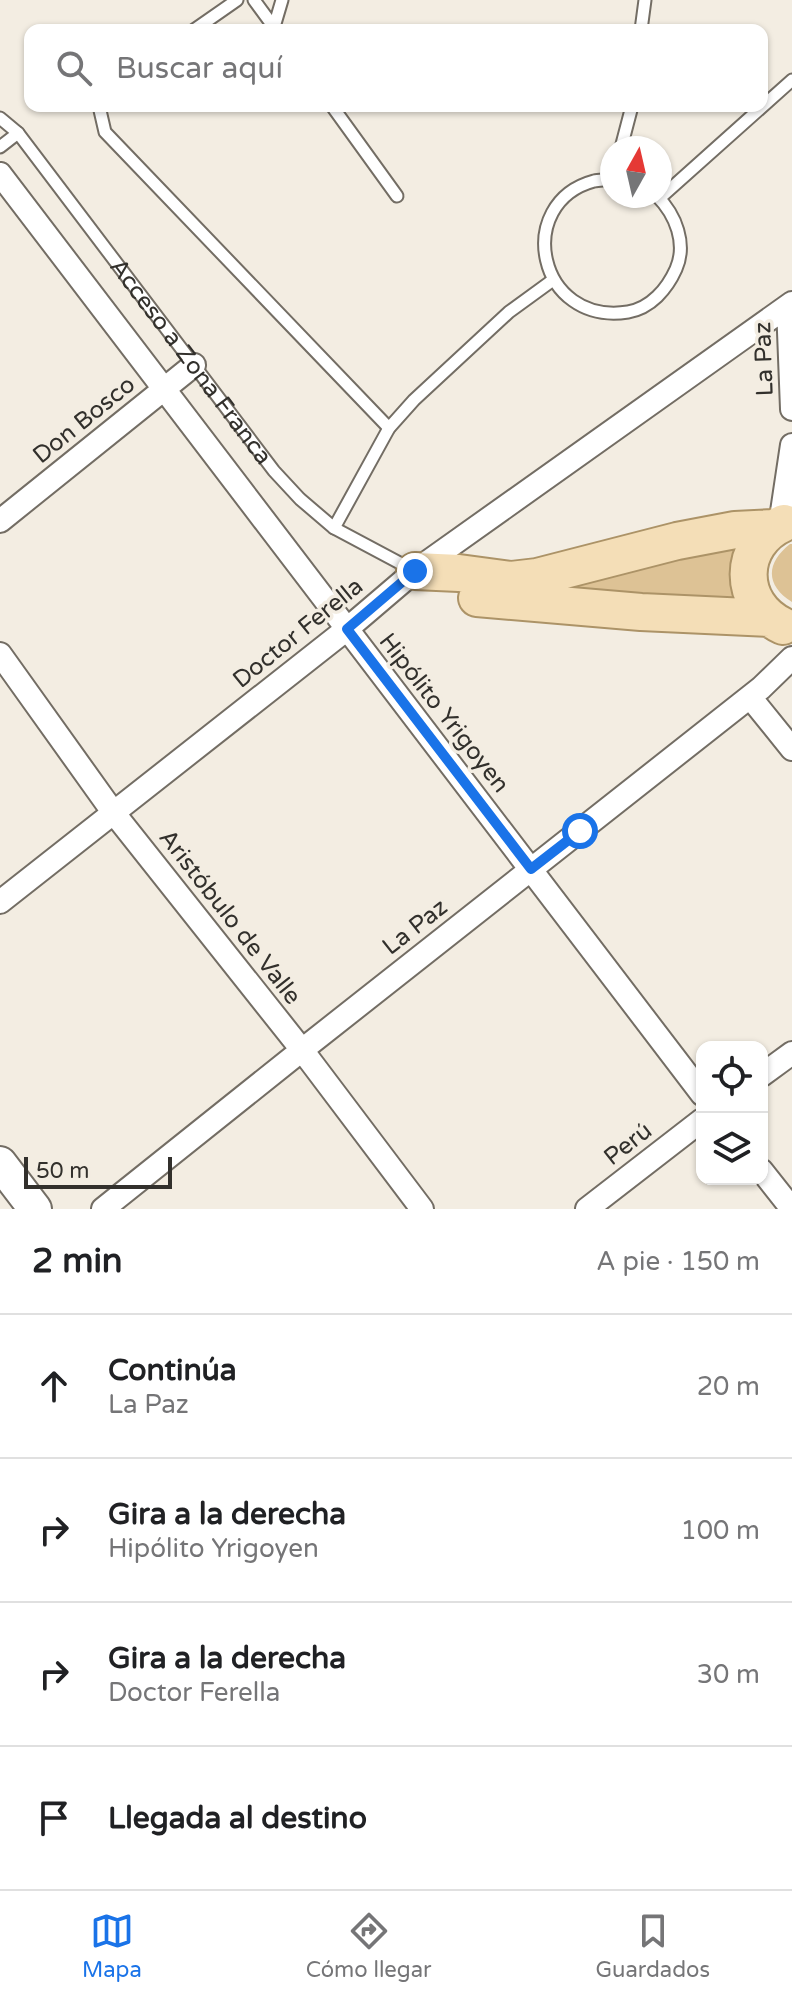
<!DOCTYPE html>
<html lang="es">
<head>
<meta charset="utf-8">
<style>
  :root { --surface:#fff; --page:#f6f6f6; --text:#202124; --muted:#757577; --line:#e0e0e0; --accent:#1a73e8 }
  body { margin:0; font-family:"Varela Round",sans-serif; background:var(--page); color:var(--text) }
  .controls { position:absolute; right:24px; bottom:24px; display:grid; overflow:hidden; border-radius:16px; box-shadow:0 2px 6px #0004 }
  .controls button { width:72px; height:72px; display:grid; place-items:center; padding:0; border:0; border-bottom:2px solid var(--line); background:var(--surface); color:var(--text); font:40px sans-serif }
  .compass { position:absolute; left:600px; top:136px; width:72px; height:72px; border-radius:50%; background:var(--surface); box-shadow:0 2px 6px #0004; rotate:8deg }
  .scale { position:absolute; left:24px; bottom:20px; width:148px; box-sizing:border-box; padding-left:8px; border:4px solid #32302c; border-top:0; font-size:22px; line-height:28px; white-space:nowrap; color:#32302c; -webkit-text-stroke:6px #f3ede2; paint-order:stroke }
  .stop { position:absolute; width:24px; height:24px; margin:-18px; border:6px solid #1a73e8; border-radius:50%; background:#fff }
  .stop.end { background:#1a73e8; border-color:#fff; box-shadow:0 2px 8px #0008 }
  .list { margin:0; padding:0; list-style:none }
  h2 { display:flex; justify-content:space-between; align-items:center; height:104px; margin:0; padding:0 32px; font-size:34px }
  h2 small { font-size:26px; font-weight:400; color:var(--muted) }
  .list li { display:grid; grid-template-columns:52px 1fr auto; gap:24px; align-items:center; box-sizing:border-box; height:144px; padding:0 32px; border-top:2px solid var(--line) }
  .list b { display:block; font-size:30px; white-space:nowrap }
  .list p { margin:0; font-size:26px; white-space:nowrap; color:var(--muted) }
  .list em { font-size:26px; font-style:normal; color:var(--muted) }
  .icon { flex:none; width:44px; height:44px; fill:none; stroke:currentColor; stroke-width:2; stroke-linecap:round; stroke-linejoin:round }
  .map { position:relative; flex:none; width:792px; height:1209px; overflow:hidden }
  .search { position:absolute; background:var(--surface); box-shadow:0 2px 6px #0004; left:24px; right:24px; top:24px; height:88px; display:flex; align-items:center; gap:20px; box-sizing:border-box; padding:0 28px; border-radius:16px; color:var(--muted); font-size:30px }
  .sheet { height:680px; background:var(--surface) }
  nav { display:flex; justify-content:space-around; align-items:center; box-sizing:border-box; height:112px; border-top:2px solid var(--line); background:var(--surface); font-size:22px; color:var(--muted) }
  nav a { display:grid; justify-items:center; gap:4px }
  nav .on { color:var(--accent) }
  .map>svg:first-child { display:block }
  .park { fill:#ddc295 }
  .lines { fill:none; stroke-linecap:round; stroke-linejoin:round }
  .lane-casing { stroke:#736d64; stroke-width:15 }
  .street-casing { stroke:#736d64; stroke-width:26 }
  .secondary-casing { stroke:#736d64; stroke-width:36 }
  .primary-casing { stroke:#ac9367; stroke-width:40 }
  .lane { stroke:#fff; stroke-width:11 }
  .street { stroke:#fff; stroke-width:22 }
  .secondary { stroke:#fff; stroke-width:32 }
  .primary { stroke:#f4deb7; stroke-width:36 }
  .route { stroke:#1a73e8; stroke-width:10 }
  .labels { text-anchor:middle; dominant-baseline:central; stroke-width:7; stroke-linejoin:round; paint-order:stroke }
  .street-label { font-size:24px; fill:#32302c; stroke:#f3ede2 }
</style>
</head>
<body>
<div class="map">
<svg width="792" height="1209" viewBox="0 0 792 1209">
  <rect width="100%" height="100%" fill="#f3ede2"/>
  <path class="park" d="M743 538 741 599 499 588Z
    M790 544H792V602C765 585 766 563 790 544Z"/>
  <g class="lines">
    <defs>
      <g id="lane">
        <path d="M254 0 276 30"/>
        <path d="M274 27 282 0"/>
        <path d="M194 30 237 0"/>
        <path d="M641 30 645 0"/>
        <path d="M99 106 105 132 389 428"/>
        <path d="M332 106 397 196"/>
        <path id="s1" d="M0 118 18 133 274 471 300 499 334 528 411 569"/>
        <path d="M0 147 18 133"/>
        <path d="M621 148 632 106"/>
        <path d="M612 179C606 180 599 180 594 181 513 203 537 326 628 312 651 308 667 289 676 269 687 244 676 215 657 196"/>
        <path d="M660 198 792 80"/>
        <path d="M334 528 389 428 414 400 509 312 553 280"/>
      </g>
      <path id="street" d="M0 174 702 1094
        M788 306 792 409
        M0 521 194 365
        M780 525 792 445
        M0 654 113 812 302 1050 422 1209
        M750 697 792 749
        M0 902 347 629 415 571 792 303
        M762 1075 792 1053
        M762 1171 792 1209
        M103 1209 302 1050 761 688 792 658
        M587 1209 702 1120"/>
      <path id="secondary" d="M0 1163 35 1209"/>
      <path id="primary" d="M415 571 459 573 511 580 537 577 677 541 735 530 773 528
        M477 598 641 612 770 618
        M783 626C737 604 737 544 784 523"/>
    </defs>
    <use href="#lane" class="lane-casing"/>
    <use href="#street" class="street-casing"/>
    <use href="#secondary" class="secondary-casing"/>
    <use href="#primary" class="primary-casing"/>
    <use href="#lane" class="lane"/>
    <use href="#street" class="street"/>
    <use href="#secondary" class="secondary"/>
    <use href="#primary" class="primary"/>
  </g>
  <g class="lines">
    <path class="route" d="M415 571 347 629 531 869 580 831"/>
  </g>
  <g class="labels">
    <g class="street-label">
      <text transform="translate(764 359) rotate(-92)">La Paz</text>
      <text stroke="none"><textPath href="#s1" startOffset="310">Acceso a Zona Franca</textPath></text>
      <text transform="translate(84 420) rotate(-39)">Don Bosco</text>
      <text transform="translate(298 633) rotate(-39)">Doctor Ferella</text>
      <text transform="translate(444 713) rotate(52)">Hipólito Yrigoyen</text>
      <text transform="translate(230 917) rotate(52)">Aristóbulo de Valle</text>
      <text transform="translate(415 927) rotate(-38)">La Paz</text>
      <text transform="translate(628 1144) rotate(-38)">Perú</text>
    </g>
  </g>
</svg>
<div class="controls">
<button><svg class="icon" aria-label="locate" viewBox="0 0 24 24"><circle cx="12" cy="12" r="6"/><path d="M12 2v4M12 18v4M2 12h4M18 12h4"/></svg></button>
<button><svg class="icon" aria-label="layers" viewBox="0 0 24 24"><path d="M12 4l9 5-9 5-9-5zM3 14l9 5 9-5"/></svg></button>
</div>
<svg class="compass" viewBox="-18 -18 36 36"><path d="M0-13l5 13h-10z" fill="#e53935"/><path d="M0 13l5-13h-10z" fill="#757577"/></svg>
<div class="scale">50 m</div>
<div class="stop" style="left:580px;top:831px"></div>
<div class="stop end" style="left:415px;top:571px"></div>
<div class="search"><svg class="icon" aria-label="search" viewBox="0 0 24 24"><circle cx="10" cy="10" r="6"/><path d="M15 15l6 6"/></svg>Buscar aquí</div>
</div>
<section class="sheet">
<h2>2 min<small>A pie · 150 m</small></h2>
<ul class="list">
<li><svg class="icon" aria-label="ahead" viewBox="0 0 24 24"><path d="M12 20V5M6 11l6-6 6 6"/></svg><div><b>Continúa</b><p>La Paz</p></div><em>20 m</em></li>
<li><svg class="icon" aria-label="right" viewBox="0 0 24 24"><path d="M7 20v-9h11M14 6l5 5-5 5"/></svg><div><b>Gira a la derecha</b><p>Hipólito Yrigoyen</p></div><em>100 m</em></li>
<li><svg class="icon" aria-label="right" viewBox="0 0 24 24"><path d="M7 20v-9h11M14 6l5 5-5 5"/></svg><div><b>Gira a la derecha</b><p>Doctor Ferella</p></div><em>30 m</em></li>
<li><svg class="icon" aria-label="arrive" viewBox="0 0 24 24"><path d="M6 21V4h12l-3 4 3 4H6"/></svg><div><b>Llegada al destino</b></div></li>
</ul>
</section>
<nav>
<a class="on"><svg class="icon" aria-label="map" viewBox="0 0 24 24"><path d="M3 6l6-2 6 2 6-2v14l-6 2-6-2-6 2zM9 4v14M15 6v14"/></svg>Mapa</a>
<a><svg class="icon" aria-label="directions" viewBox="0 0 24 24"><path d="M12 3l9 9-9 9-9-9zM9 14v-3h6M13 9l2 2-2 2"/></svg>Cómo llegar</a>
<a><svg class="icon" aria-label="saved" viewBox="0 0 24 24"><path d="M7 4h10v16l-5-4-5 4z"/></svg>Guardados</a>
</nav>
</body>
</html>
